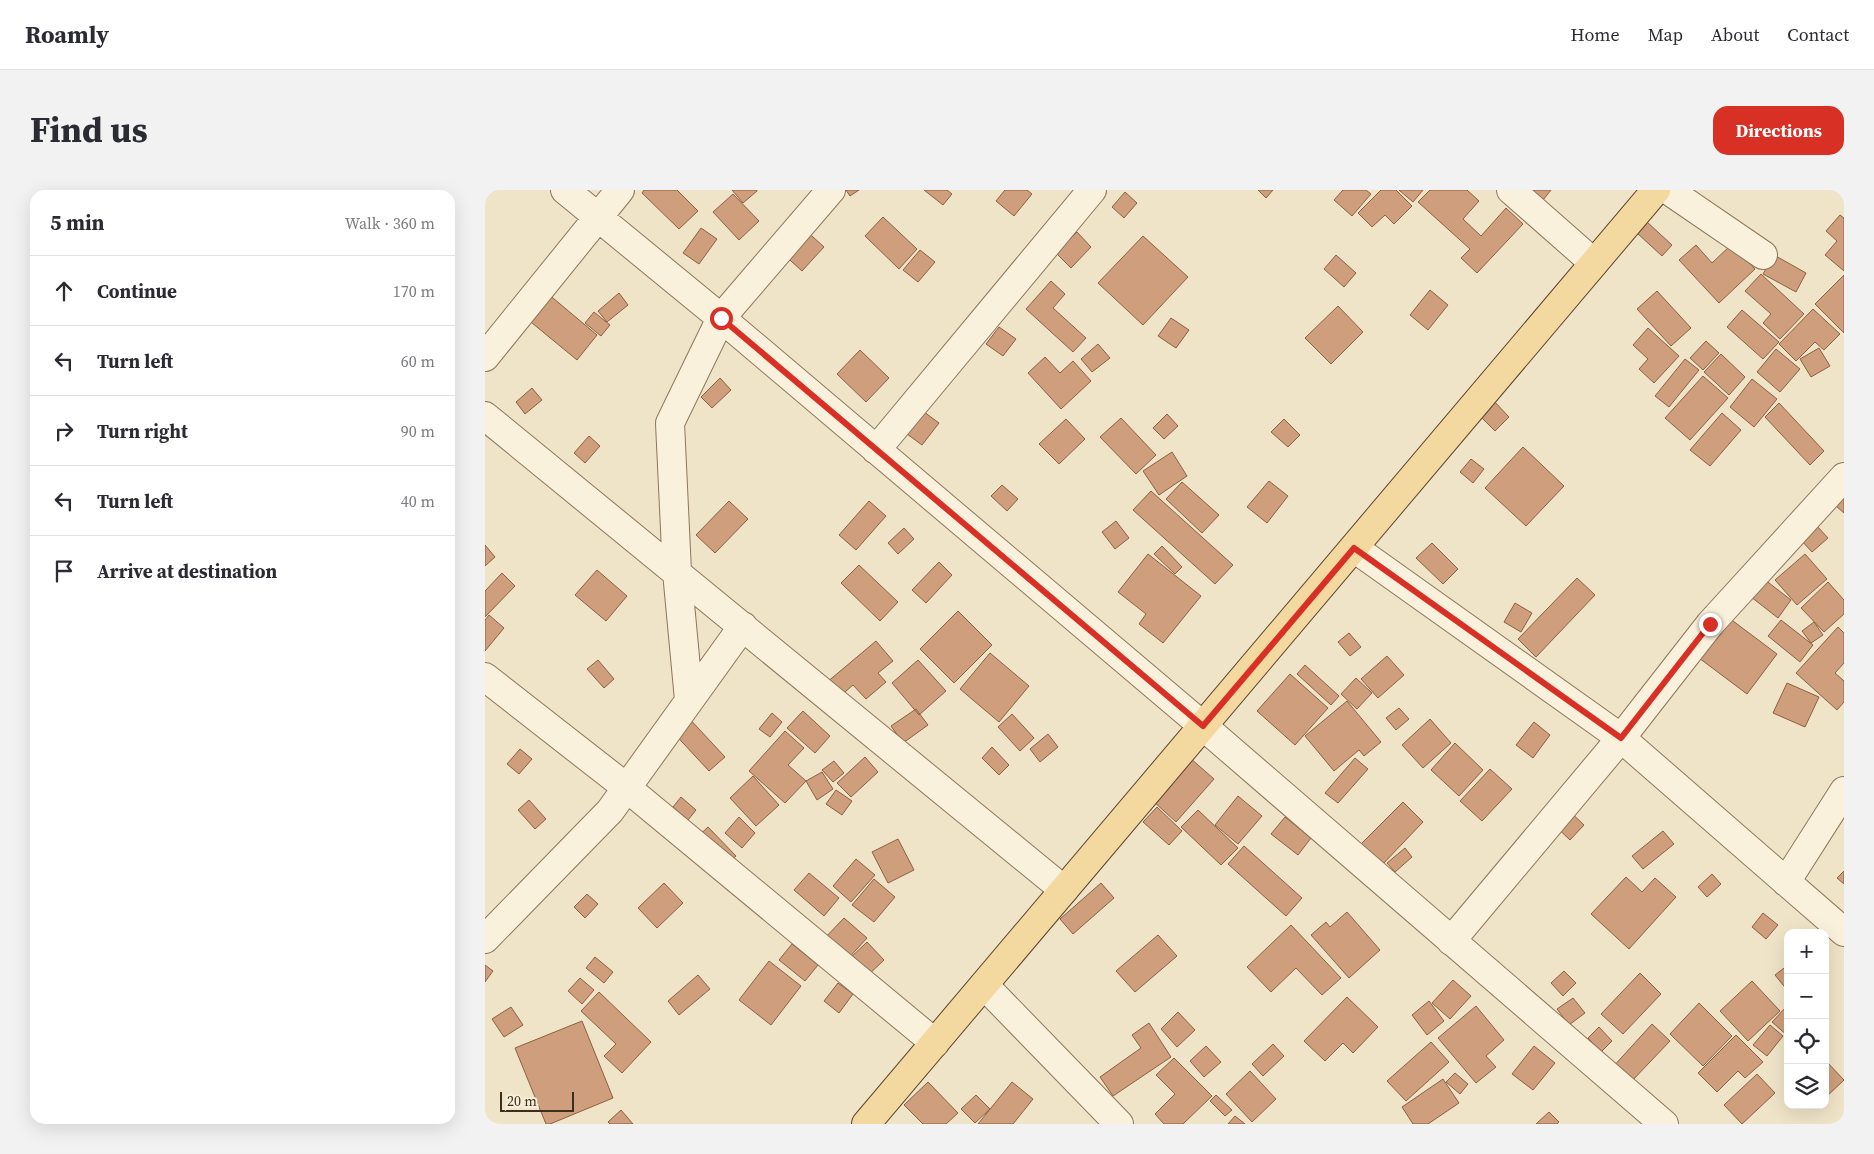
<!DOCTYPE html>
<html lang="en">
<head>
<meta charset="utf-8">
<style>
  :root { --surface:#fff; --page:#f2f2f3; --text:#2b2b33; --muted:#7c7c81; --line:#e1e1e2; --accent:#d93025 }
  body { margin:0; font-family:"Source Serif 4",serif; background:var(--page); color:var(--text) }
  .controls { position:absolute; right:15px; bottom:15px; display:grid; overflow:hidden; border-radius:10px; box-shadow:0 5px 20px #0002 }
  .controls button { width:45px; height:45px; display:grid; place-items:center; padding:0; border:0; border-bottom:1px solid var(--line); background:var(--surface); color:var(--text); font:25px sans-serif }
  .scale { position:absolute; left:15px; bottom:12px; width:74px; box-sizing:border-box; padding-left:5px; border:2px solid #3d2e20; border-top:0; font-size:14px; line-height:18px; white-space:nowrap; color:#3d2e20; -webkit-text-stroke:4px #f7eed8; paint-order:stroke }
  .stop { position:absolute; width:15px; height:15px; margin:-11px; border:4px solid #d93025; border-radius:50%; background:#fff }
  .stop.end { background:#d93025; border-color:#fff; box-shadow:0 1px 5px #0008 }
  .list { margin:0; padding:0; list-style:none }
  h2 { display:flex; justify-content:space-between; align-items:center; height:65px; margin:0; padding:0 20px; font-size:21px }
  h2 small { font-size:16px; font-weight:400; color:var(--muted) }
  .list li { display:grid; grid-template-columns:32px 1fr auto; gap:15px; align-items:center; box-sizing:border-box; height:70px; padding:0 20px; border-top:1px solid var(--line) }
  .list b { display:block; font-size:19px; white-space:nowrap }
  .list em { font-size:16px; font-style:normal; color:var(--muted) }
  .icon { flex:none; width:28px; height:28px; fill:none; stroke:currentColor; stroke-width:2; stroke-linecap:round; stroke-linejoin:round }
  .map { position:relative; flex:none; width:1359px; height:934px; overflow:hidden; border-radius:15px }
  header { display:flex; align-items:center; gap:30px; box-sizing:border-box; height:70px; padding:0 25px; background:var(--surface); border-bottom:1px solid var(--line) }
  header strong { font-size:24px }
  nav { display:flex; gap:28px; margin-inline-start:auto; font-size:18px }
  .intro { display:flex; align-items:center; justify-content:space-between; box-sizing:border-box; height:120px; padding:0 30px }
  h1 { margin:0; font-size:35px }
  .button { padding:12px 22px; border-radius:15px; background:var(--accent); color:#fff; font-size:18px; font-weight:700 }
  main { display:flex; gap:30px; padding:0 30px }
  aside { flex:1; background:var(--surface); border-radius:15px; box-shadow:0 5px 20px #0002 }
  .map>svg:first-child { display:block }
  .building { fill:#cf9f7d; stroke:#8d5f41 }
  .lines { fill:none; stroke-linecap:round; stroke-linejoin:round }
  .minor-casing { stroke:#8d765c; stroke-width:30 }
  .major-casing { stroke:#5b4430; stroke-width:30 }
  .minor { stroke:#faf1dc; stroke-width:28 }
  .major { stroke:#f3d9a0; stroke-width:28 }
  .route { stroke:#d93025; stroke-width:6 }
</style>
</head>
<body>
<header>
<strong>Roamly</strong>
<nav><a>Home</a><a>Map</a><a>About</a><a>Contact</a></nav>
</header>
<div class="intro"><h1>Find us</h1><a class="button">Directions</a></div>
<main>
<aside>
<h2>5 min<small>Walk · 360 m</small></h2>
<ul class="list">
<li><svg class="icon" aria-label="ahead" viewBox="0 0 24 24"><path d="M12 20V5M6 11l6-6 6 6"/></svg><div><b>Continue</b></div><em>170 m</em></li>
<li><svg class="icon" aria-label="left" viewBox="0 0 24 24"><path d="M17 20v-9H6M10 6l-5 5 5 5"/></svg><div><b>Turn left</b></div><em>60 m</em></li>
<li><svg class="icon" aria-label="right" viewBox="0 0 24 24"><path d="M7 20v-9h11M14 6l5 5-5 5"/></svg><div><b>Turn right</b></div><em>90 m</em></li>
<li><svg class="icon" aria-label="left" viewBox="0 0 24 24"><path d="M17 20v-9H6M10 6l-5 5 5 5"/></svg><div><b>Turn left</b></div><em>40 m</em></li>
<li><svg class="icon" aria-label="arrive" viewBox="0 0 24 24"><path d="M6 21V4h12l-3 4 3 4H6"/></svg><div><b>Arrive at destination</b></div></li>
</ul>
</aside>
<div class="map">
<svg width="1359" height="934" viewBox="0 0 1359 934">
  <rect width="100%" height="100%" fill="#f0e4c8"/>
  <path class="building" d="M159 0H192L213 21 194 39 157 3Z
    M247 0H272V1L258 13Z
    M361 0H374L365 6Z
    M439 0H462L467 4 458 15Z
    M520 0H542L547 4 529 26 511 11Z
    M773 0H788L781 8Z
    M858 0H881L886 4 867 26 849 10Z
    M896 0H911L927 16 909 34 900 25 887 37 873 23Z
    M914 0H938L928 12Z
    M945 0H982L994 11 978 29 996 46 1021 18 1038 34 992 83 976 68 985 59 933 12Z
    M1046 0H1066L1058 10Z
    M640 2 652 13 639 28 627 17Z
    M248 4 274 31 254 50 228 22Z
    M1355 25 1359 28V81L1340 65 1352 51 1341 41Z
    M398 27 432 59 414 79 380 46Z
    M1162 32 1187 55 1177 66 1152 43Z
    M317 37 339 57 317 81 295 61Z
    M216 38 232 49 214 74 198 63Z
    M592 42 606 57 586 78 571 63Z
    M658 46 703 87 658 135 613 93Z
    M1247 54 1270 79 1234 113 1194 70 1211 55 1227 73Z
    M435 60 450 72 433 92 418 80Z
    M851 65 871 83 859 97 839 79Z
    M1289 65 1321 83 1311 102 1278 84Z
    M1276 84 1319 124 1295 149 1278 133 1286 124 1260 101Z
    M1359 85V143L1330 114Z
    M566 91 580 104 568 118 601 148 588 162 541 119Z
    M945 100 963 115 943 140 925 125Z
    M1172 101 1206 138 1186 156 1152 119Z
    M62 103 112 145 92 170 41 128Z
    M134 103 143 115 122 132 113 121Z
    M853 116 878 142 846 174 820 148Z
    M1328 119 1355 144 1339 160 1330 152 1311 171 1294 154Z
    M1257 120 1294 152 1278 169 1242 137Z
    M109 122 125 135 116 146 100 133Z
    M686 128 704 140 691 158 673 146Z
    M514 137 531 149 518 166 501 154Z
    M1163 138 1194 166 1169 193 1154 179 1163 169 1148 155Z
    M1221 151 1234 163 1218 180 1205 168Z
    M613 154 625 168 607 182 596 169Z
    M1334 158 1345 176 1326 187 1315 169Z
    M1291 159 1315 179 1295 202 1272 182Z
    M375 160 404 188 381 212 352 184Z
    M1236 164 1260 187 1244 205 1219 182Z
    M560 167 575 183 588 171 606 191 576 219 543 183Z
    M1200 169 1214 180 1184 217 1170 206Z
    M1218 186 1243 208 1205 250 1180 228Z
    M235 188 246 200 227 218 216 207Z
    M1267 189 1292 209 1269 237 1245 217Z
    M47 198 57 210 40 224 31 212Z
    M1007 209 1024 227 1010 241 993 224Z
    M1294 213 1339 261 1325 275 1280 227Z
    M435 219 454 233 437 255 418 241Z
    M1237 223 1256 240 1225 276 1205 260Z
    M682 224 693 236 679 249 668 238Z
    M636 228 671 265 651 284 615 247Z
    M581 229 600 249 574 274 554 254Z
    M799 229 815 245 803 257 786 242Z
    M104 246 115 256 100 273 89 263Z
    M1038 257 1079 296 1041 336 1000 298Z
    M687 262 702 286 674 305 658 281Z
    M986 269 999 279 988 293 975 282Z
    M784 291 803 306 782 333 762 317Z
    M697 292 734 325 717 343 681 309Z
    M517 295 533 309 522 321 506 306Z
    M666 301 748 375 730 394 648 320Z
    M1359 303V323L1343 309Z
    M244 311 263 329 230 363 211 345Z
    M384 311 401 326 371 360 354 345Z
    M631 331 644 348 630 359 617 342Z
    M1331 335 1343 348 1327 362 1315 349Z
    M419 338 429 349 413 364 403 353Z
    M947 353 973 379 958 394 931 368Z
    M0 355 10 367 0 376Z
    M677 356 697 377 690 384 669 364Z
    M663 364 716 406 678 453 654 434 661 424 633 402Z
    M1320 364 1342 389 1312 415 1290 390Z
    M454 372 467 385 441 413 427 400Z
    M374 375 413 412 395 431 356 393Z
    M112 380 142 406 121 431 90 405Z
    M17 383 30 396 0 427V401Z
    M1275 386 1306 410 1293 428 1261 403Z
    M1092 388 1110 405 1051 467 1033 449Z
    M1343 392 1359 410V424L1339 442 1316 418Z
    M1030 413 1047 423 1036 442 1019 432Z
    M473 421 507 455 469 493 435 459Z
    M4 425 19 438 0 461V430Z
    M1244 428 1292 464 1262 504 1214 468Z
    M1296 430 1328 455 1315 472 1283 446Z
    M1329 432 1338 445 1326 453 1317 441Z
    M1353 437 1359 443V473L1350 483 1359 491V512L1352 520 1311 483Z
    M864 443 876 457 865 466 853 452Z
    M391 451 408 471 393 483 401 492 381 509 368 495 353 508 341 493Z
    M505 463 544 496 514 532 475 499Z
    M902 466 919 485 893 508 876 489Z
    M113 470 129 489 119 498 102 479Z
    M433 470 461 501 434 525 407 493Z
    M820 475 854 506 846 515 812 484Z
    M805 484 843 518 810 555 772 521Z
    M871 488 887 503 872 519 856 504Z
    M1302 493 1334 507 1320 537 1288 523Z
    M862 511 896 552 879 566 874 560 849 581 820 546Z
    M914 518 924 529 911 540 901 528Z
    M431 519 443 535 418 553 406 536Z
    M318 521 345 546 330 563 302 538Z
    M287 523 297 532 285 547 274 539Z
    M527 524 549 548 535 561 513 537Z
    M201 525 240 567 224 581 185 539Z
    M945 529 966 553 938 578 917 555Z
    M1049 532 1065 545 1048 568 1031 555Z
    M300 541 319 558 303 575 321 591 300 613 264 581Z
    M563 544 573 557 555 572 545 559Z
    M970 553 998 580 974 606 946 580Z
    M507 557 524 575 514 585 497 568Z
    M35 559 47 569 34 584 22 574Z
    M380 567 393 582 366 607 352 593Z
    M705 568 729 589 691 632 667 610Z
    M870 568 883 579 853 613 840 603Z
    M349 571 359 583 348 592 337 580Z
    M1005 579 1027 599 997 631 975 611Z
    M337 582 348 599 332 610 321 591Z
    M268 586 294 615 271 636 245 608Z
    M351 600 367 611 357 625 341 614Z
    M753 606 777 626 753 654 730 635Z
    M196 607 211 620 203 630 188 617Z
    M44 610 61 629 50 639 33 620Z
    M918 612 938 632 896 676 875 655Z
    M672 617 697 641 684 655 658 632Z
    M1080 617 1099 635 1085 650 1066 632Z
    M713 620 753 658 736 675 696 637Z
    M254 627 270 643 257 658 240 643Z
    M800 627 826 648 813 665 786 644Z
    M223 637 251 666 239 678 211 648Z
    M1178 641 1189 654 1158 679 1147 666Z
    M413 649 429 680 403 693 387 662Z
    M759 656 817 708 801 726 743 674Z
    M920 658 927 667 910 682 902 673Z
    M371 669 390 685 366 712 348 696Z
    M1359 681V694L1352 688Z
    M324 683 354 708 339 726 309 700Z
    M1227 684 1236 694 1222 707 1213 697Z
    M1141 687 1157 702 1170 688 1191 707 1144 759 1106 724Z
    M389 689 410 707 389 732 367 715Z
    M179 693 198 713 172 738 153 718Z
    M616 693 629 708 588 744 575 729Z
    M102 704 113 714 100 728 89 717Z
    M862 722 895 760 864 788 826 745 841 732 845 737Z
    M1278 723 1293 735 1281 749 1267 737Z
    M359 728 382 748 360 772 337 751Z
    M806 735 856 788 837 805 811 778 786 802 762 777Z
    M673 745 692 766 650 802 631 781Z
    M382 752 399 770 379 789 362 771Z
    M307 754 333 775 320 791 294 770Z
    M110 767 128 782 119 793 101 778Z
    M284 771 316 796 286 835 254 810Z
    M0 775 8 781 0 792Z
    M1303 775V801L1290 785Z
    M1079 781 1091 793 1078 806 1066 793Z
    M1155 783 1176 804 1138 844 1116 824Z
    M213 785 225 799 194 825 183 811Z
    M95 788 109 800 97 814 83 801Z
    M968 790 986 806 965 829 947 813Z
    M1267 791 1295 821 1263 851 1235 821Z
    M353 793 368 804 354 823 339 811Z
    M114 802 166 852 137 883 119 866 131 854 96 821Z
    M862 807 893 837 868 863 858 853 840 871 819 851Z
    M1088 808 1100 823 1084 835 1072 819Z
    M944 811 959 831 942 845 927 825Z
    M1214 813 1247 846 1218 876 1185 844Z
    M1303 815V846L1287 832Z
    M991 816 1019 850 1001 866 1011 877 991 893 953 848Z
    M26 817 38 835 19 847 7 829Z
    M693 822 710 840 692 857 676 839Z
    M97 831 128 908 65 934H61L30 858Z
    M664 833 686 867 628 906 615 887 656 858 647 845Z
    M1167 834 1185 851 1144 894 1127 878Z
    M1285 835 1298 846 1282 866 1268 855Z
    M1114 837 1127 851 1116 862 1103 848Z
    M1251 845 1278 872 1260 888 1253 881 1232 902 1213 883Z
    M946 852 964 872 921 911 902 891Z
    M788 854 799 866 778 886 767 874Z
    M721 856 736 872 719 887 705 871Z
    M1049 856 1070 873 1048 900 1027 884Z
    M689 868 727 906 698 934H679L670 924 690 904 671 885Z
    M1340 870 1359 890 1340 908Z
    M765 881 791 909 767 932 741 904Z
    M970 883 983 894 975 904 961 892Z
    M1272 884 1290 903 1257 934 1239 915Z
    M958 889 974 913 943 934H928L917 917Z
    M443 892 473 923 461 934H438L419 915Z
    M527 892 548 909 528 934H493Z
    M491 905 505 919 490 933 476 919Z
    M731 905 747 920 740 926 725 911Z
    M136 920 148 934H125L123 932Z
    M1064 922 1074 932 1072 934H1051Z
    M750 926 760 934H743Z"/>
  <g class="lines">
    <defs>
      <path id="minor" d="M80 0 236 128 718 536 1179 934
        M1026 0 1109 73
        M1183 0 1278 65
        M0 167 135 0
        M0 226 579 700
        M391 260 607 0
        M869 358 1136 548 1359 742
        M0 487 142 598 450 853
        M204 510 192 382 185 233 236 128 346 0
        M1301 692 1359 601
        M0 749 125 621 258 436
        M966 751 1136 548 1225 434 1359 287
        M499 795 634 934"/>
      <path id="major" d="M381 934 1171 0"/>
    </defs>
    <use href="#minor" class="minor-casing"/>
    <use href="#major" class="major-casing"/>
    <use href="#minor" class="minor"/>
    <use href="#major" class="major"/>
  </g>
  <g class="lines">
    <path class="route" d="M236 128 718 536 869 358 1136 548 1225 434"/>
  </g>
</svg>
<div class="controls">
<button>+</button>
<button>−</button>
<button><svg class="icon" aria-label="locate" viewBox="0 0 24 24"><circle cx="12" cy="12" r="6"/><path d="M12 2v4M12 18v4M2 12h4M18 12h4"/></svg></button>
<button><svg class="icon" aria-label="layers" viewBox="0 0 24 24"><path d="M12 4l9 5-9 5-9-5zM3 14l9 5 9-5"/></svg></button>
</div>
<div class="scale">20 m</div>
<div class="stop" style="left:236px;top:128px"></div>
<div class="stop end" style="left:1225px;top:434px"></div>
</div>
</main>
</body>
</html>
